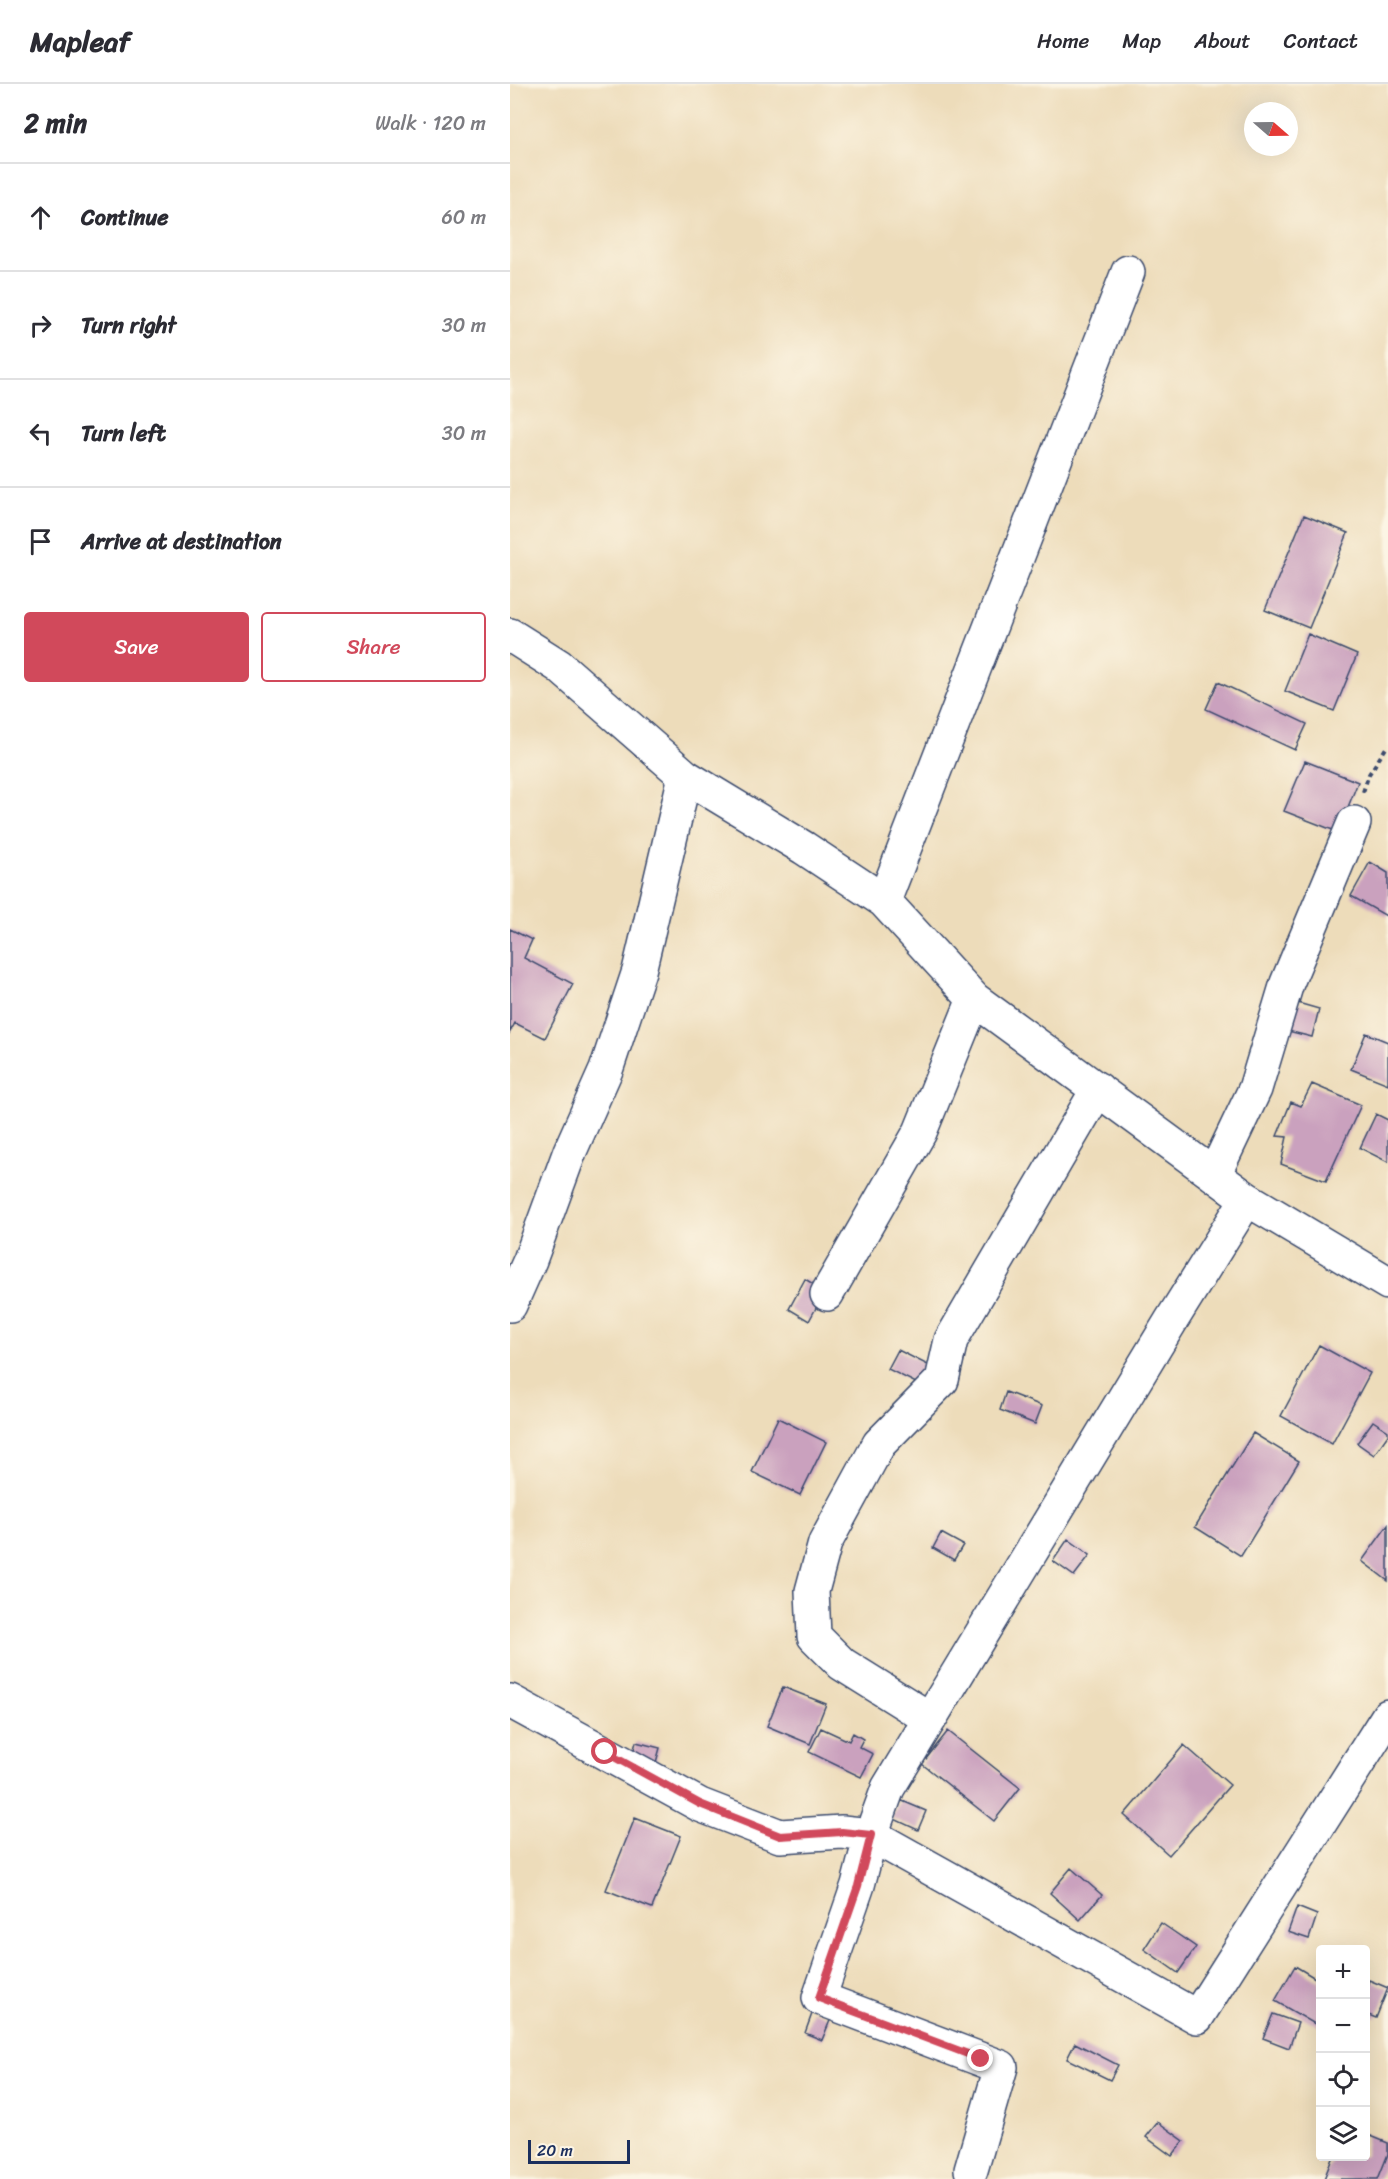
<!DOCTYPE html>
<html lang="en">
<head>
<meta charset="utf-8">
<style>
  :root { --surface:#fff; --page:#f7f7f7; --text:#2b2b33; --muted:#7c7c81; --line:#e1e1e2; --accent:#d1495b }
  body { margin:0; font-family:Sriracha,sans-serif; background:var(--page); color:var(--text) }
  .controls { position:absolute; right:18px; bottom:18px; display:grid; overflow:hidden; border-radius:6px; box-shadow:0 6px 24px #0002 }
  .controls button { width:54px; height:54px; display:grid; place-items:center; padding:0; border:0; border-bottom:2px solid var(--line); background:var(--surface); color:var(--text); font:30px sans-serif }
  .compass { position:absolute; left:734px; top:18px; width:54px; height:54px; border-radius:50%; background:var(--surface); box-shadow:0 6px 24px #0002; rotate:110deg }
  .scale { position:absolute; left:18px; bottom:15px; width:102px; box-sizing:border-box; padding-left:6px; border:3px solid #1b2f5e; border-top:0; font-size:16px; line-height:21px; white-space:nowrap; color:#1b2f5e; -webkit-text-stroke:4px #fcf5e5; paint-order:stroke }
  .stop { position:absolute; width:18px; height:18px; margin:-14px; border:4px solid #d1495b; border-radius:50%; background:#fff }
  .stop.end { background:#d1495b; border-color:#fff; box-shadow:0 2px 6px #0008 }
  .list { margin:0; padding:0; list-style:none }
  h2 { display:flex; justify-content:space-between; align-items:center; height:78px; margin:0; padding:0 24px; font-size:26px }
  h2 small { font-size:20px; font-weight:400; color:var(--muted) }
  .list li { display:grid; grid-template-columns:39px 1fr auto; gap:18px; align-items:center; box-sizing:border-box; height:108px; padding:0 24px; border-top:2px solid var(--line) }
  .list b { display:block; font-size:22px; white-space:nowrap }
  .list em { font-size:20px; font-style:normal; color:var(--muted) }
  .actions { display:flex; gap:12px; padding:18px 24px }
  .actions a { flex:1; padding:14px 0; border:2px solid var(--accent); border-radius:6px; text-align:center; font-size:21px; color:var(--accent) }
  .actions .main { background:var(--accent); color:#fff }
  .icon { flex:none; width:33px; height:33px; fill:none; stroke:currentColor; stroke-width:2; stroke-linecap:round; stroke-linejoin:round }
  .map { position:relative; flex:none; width:878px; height:2095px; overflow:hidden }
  header { display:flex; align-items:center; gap:36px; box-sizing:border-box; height:84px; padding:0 30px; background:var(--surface); border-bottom:2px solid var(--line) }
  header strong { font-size:28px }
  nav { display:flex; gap:33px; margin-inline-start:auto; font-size:21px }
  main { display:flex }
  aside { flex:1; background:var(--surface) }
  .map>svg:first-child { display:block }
  .building { fill:#caa1be }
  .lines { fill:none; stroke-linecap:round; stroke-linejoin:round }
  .street-casing { stroke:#3a496c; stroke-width:36 }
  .path { stroke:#3a496c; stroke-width:4; stroke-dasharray:4.5 4.5; stroke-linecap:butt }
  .street { stroke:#fff; stroke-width:33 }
  .route { stroke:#d1495b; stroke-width:8 }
</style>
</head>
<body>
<header>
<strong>Mapleaf</strong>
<nav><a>Home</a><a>Map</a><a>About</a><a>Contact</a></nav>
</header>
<main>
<aside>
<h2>2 min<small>Walk · 120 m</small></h2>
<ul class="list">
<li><svg class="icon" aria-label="ahead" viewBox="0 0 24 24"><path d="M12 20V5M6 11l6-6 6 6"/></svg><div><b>Continue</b></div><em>60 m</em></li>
<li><svg class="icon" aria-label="right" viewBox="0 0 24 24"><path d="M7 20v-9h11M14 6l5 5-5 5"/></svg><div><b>Turn right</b></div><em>30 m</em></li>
<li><svg class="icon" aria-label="left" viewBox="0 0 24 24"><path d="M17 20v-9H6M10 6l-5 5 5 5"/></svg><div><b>Turn left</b></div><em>30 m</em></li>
<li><svg class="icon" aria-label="arrive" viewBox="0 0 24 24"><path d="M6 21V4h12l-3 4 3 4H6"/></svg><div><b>Arrive at destination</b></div></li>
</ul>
<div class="actions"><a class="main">Save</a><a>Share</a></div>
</aside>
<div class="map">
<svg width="878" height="2095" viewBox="0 0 878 2095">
  <rect width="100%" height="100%" fill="#fcf5e5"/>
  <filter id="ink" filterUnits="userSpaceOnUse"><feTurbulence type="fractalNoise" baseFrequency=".0167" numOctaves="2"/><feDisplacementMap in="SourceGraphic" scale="12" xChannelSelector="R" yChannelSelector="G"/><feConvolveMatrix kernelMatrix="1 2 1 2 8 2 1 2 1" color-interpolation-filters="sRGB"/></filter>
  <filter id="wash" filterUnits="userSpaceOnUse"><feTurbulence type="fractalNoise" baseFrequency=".008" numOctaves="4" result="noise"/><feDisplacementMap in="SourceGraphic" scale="24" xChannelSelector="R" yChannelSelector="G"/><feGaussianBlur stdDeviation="1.35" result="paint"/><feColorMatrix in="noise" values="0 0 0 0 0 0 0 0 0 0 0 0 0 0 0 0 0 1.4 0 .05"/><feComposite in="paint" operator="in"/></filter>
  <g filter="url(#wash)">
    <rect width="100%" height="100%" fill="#eddcba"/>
    <g id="blocks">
      <path class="building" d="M794 431 838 449 799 544 755 526Z
        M798 550 847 571 824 627 775 607Z
        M708 598 797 640 785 666 696 625Z
        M795 677 848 698 828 748 774 727Z
        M860 778 878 789V833L841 812Z
        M0 845 22 856 14 874 63 900 35 954 5 939 0 948Z
        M781 917 809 925 802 953 774 946Z
        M856 949 878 958V1000L841 985Z
        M802 1000 851 1021 816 1097 771 1080 777 1053 767 1052 781 1018 791 1022Z
        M866 1030 878 1036V1078L850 1064Z
        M295 1195 315 1207 299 1237 279 1225Z
        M809 1261 860 1289 822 1360 771 1332Z
        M388 1266 424 1284 414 1303 378 1285Z
        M496 1308 532 1322 525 1340 490 1326Z
        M268 1334 316 1358 290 1411 242 1388Z
        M863 1337 878 1347V1351L864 1371 847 1359Z
        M743 1349 789 1377 731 1472 685 1443Z
        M878 1441V1497L852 1477Z
        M431 1449 453 1461 444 1476 423 1464Z
        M558 1455 580 1471 564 1492 543 1477Z
        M273 1603 316 1620 300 1660 257 1642Z
        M311 1644 339 1657 343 1649 353 1655 349 1663 363 1670 351 1693 299 1668Z
        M438 1647 510 1704 484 1737 412 1680Z
        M126 1658 150 1664 145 1682 121 1676Z
        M674 1661 720 1701 659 1771 614 1731Z
        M390 1716 416 1727 408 1746 382 1734Z
        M125 1734 171 1752 142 1824 96 1806Z
        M561 1784 592 1811 570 1836 540 1809Z
        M787 1823 807 1831 799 1855 778 1848Z
        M651 1839 686 1863 668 1889 634 1865Z
        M785 1882 810 1897V1943L765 1917Z
        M859 1896 878 1904 866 1934 856 1930V1906Z
        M303 1927 321 1934 312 1956 295 1949Z
        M763 1930 788 1939 779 1964 753 1954Z
        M565 1959 608 1981 600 1996 557 1975Z
        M648 2038 674 2057 662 2072 636 2053Z
        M856 2050 878 2059V2070L868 2095H814L823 2072H856Z"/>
    </g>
  </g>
  <g filter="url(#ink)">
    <use href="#blocks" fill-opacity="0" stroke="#3a496c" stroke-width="1.5"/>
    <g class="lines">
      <defs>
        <path id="street" d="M0 551 49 582 175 692 294 764 374 817 464 915 737 1115 878 1199
          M374 817 618 188
          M704 1091 745 1005 777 899 844 739
          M737 1115 661 1237 378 1704 361 1751 687 1933 878 1632
          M317 1210 410 1048 464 915
          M0 1221 20 1176 60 1067 96 986 129 887 175 692
          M0 1617 190 1721 270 1752 332 1748 361 1751 348 1801 309 1914 491 1983 461 2086
          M420 1635 332 1580 304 1552 302 1507 315 1459 369 1360 432 1296 441 1256 588 1005"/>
      </defs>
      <use href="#street" class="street-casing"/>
      <path class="path" d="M853 708 859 690 878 661"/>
      <use href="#street" class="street"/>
    </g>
  </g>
  <g class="lines" filter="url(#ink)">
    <path class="route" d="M95 1668 190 1720 270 1752 332 1748 361 1751 348 1802 309 1914 471 1975"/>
  </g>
</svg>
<div class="controls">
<button>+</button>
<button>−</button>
<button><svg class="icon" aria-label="locate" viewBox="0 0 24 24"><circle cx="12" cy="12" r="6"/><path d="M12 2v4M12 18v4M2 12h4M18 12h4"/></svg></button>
<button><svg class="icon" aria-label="layers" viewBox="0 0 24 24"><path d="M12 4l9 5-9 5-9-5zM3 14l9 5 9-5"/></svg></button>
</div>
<svg class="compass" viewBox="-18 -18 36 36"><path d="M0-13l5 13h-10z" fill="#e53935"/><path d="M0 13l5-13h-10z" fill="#7c7c81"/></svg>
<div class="scale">20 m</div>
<div class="stop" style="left:95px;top:1668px"></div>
<div class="stop end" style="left:471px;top:1975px"></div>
</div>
</main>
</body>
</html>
